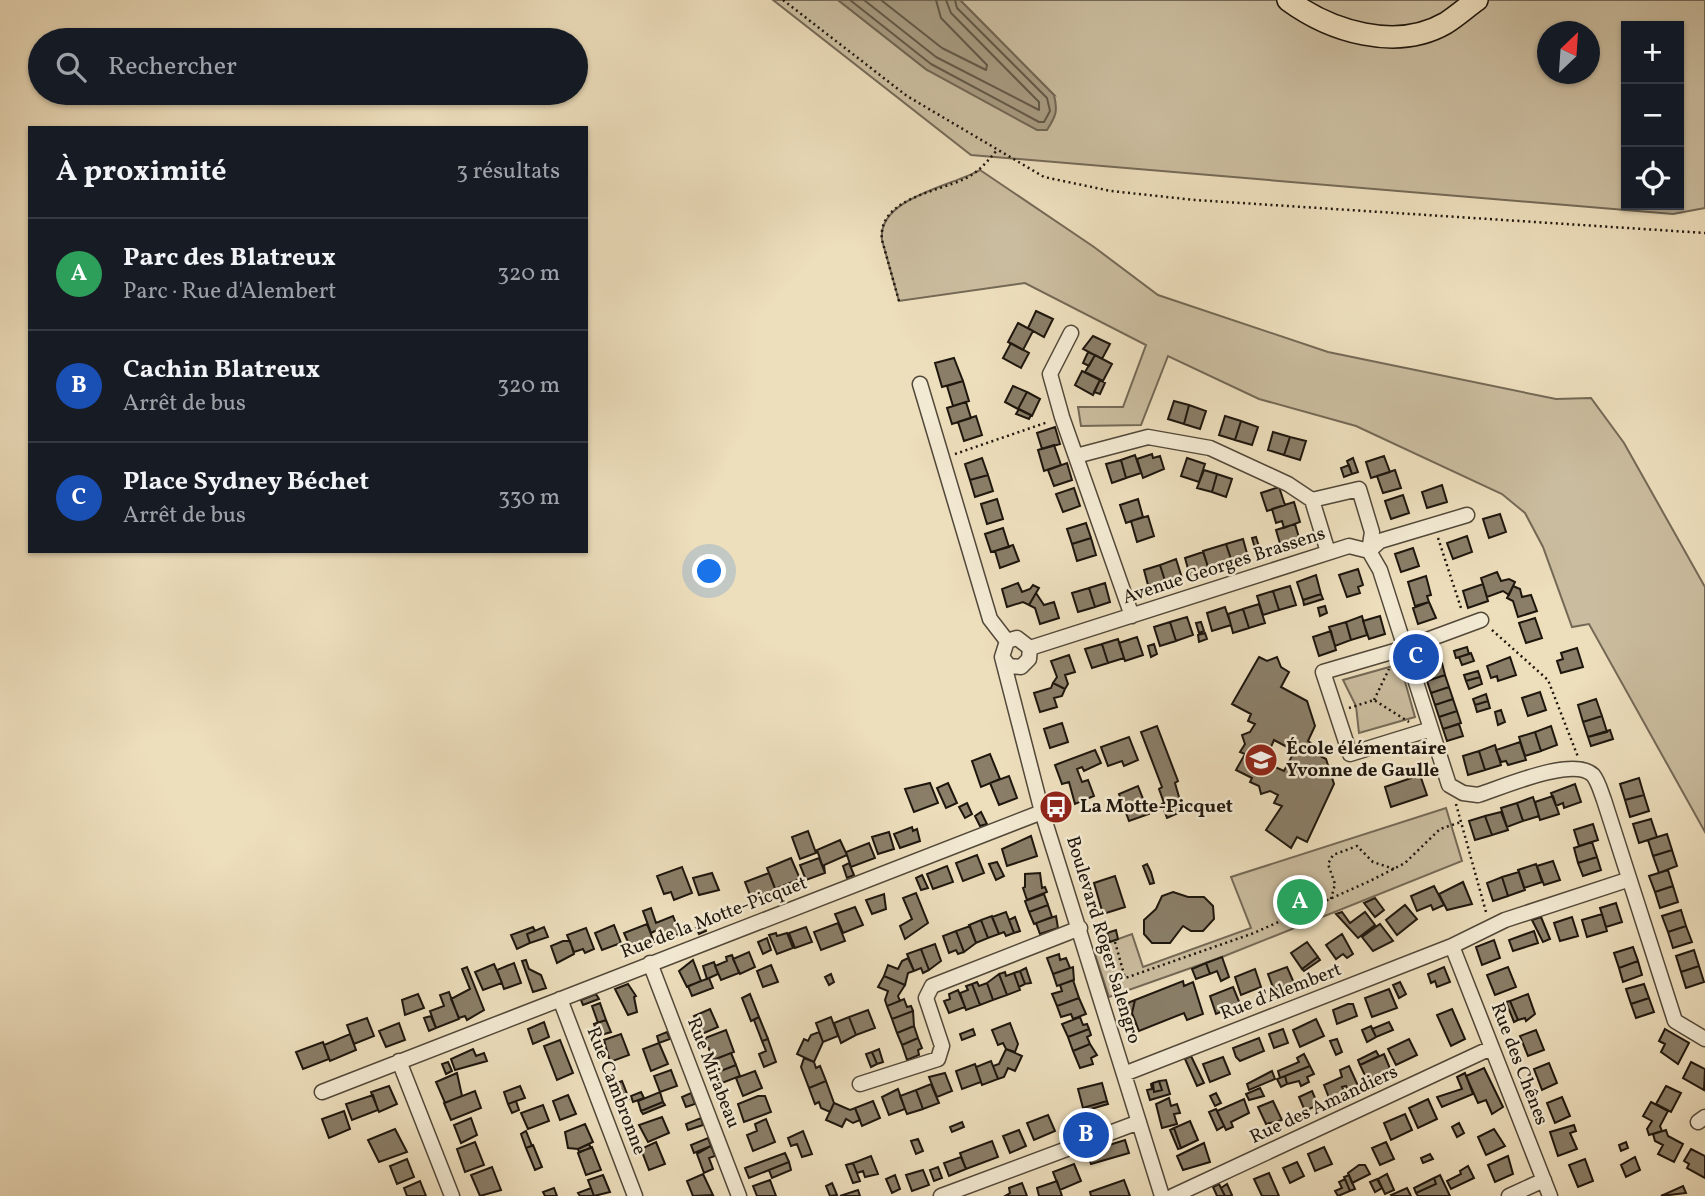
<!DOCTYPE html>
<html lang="fr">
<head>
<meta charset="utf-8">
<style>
  :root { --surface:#171b24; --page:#20242c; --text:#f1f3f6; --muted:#9ea1a6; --line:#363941; --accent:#8c9099 }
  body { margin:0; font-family:Vollkorn,serif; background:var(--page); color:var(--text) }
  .controls { position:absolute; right:21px; top:21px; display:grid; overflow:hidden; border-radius:0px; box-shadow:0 2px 5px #0004 }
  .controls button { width:63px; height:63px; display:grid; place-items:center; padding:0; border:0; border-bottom:2px solid var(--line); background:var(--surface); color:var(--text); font:35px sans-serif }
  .compass { position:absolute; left:1537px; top:21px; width:63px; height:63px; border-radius:50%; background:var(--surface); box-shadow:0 2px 5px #0004; rotate:25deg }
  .you { position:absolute; left:710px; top:572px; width:24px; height:24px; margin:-18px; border:5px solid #fff; border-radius:50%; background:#1a73e8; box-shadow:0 0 0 10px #1a73e833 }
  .badge { display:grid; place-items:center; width:46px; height:46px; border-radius:50%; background:var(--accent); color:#fff; font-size:23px; font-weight:700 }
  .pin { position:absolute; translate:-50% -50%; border:4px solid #fff; box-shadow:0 2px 7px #0006 }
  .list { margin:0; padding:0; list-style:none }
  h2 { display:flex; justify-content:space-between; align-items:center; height:91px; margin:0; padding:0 28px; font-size:30px }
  h2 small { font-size:23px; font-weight:400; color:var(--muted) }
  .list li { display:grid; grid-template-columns:46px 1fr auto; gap:21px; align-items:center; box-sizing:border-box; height:112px; padding:0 28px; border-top:2px solid var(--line) }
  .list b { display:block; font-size:26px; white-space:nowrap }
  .list p { margin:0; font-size:23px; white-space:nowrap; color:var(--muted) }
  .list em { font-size:23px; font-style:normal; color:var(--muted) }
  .icon { flex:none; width:38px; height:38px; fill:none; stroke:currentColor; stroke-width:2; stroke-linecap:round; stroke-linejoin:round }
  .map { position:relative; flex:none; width:1705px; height:1196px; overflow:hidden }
  .search { position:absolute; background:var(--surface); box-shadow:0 2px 5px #0004; left:28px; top:28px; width:560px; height:77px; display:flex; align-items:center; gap:18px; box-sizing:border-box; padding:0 24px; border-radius:38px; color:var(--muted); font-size:26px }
  .panel { position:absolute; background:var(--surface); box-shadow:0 2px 5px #0004; left:28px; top:126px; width:560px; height:427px; border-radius:0px }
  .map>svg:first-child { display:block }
  .green { fill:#cabc9e; stroke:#746956; stroke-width:2; fill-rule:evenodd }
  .water { fill:#a79a80; stroke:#706552; stroke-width:2 }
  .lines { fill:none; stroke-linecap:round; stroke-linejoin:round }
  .shore { stroke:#625846; stroke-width:2 }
  .building { fill:#8a7e68; stroke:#1e160d; stroke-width:2; fill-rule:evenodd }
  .minor-casing { stroke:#524839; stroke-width:17 }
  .highway-casing { stroke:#1e160d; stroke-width:24 }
  .path { stroke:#1e160d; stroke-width:2.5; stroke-dasharray:2 3.5; stroke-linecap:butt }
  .minor { stroke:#f3ead3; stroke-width:14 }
  .highway { stroke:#eddebc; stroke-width:21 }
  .labels { text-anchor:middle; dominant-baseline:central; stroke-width:5; stroke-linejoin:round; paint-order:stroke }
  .street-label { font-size:19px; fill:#1e160d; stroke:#f3ead3 }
  .poi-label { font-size:19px; font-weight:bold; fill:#1e160d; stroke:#f3ead3; text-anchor:start }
</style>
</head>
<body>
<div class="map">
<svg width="1705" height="1196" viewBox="0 0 1705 1196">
  <rect width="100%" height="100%" fill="#eddebc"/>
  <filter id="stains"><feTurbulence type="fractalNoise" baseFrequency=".00286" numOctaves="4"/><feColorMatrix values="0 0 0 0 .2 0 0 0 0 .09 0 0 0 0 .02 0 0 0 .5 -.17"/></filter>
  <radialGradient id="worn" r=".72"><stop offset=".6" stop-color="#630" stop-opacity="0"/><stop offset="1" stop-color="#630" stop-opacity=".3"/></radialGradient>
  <path class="green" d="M773 0H838L927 70 1054 95 960 0H1705V208L1673 214 971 155ZM1626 26H1679V205H1626ZM1548 32H1590V74H1548Z
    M980 170 1094 247 1158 295 1328 352 1556 399 1591 398 1624 443 1705 587V832L1589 624 1572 627 1543 547 1525 513 1502 494 1356 426 1259 399 1168 356 1141 425 1081 426 1078 407H1123L1146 345 1025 283 899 301 882 240C877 198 952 186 980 170Z
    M1400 664 1415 717 1359 733 1356 706 1343 680Z
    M1446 808 1462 861 1222 957 1109 997 1093 948 1132 934 1143 967 1251 928 1231 877Z"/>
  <path class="water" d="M838 0H960L1054 95C1058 111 1056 116 1047 130H1037L927 70Z"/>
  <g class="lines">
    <path class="shore" d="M850 0 931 64 1039 122H1044L1050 111 1047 98 957 8 955 0
      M864 0 936 57 1039 110V102L951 13 946 0
      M881 0 942 48 986 70 987 65 941 18 936 0"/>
  </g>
  <path class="building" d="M1036 311 1053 319 1044 337 1028 328Z
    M1018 323 1033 331 1023 350 1008 342Z
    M1093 336 1110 344 1102 359 1083 349Z
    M1011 343 1029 353 1021 368 1003 358Z
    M1088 352 1095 355 1089 366 1083 363Z
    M1095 355 1112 364 1103 381 1085 372Z
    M954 358 963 381 942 387 935 363Z
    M1082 371 1100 380 1093 395 1075 385Z
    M1100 380 1105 383 1100 394 1094 392Z
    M963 381 969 401 953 406 947 386Z
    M1013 386 1027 392 1018 409 1005 402Z
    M1027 392 1040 399 1032 416 1018 409Z
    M1174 401 1189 405 1184 424 1168 419Z
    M966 402 971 418 952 424 947 408Z
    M1189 405 1206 411 1200 429 1184 424Z
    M1019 409 1031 415 1029 419 1016 414Z
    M976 416 982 435 964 441 958 422Z
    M1225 416 1241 421 1235 440 1219 435Z
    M1241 421 1258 427 1252 445 1235 440Z
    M1055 427 1060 444 1042 449 1037 433Z
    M1273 432 1290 437 1284 455 1268 450Z
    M1290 437 1306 441 1300 460 1284 455Z
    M1054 445 1061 465 1044 471 1038 450Z
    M1152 454 1153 458 1160 456 1164 469 1143 478 1137 459Z
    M1135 455 1141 473 1126 478 1121 460Z
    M1384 456 1390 472 1371 478 1366 462Z
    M982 458 988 475 970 480 965 464Z
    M1187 458 1205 464 1199 482 1181 476Z
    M1353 458 1358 472 1352 474 1347 461Z
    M1121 460 1126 478 1112 483 1106 464Z
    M1067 463 1072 480 1054 486 1048 470Z
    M1349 465 1352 474 1344 477 1341 468Z
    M1204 470 1217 474 1212 492 1197 488Z
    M1395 470 1401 488 1383 493 1377 476Z
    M1217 474 1232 479 1226 497 1212 492Z
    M988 475 993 491 975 497 970 480Z
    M1442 485 1447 502 1427 508 1422 492Z
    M1279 487 1285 505 1267 511 1261 493Z
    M1074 488 1080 506 1063 512 1056 494Z
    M1403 495 1409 513 1391 519 1385 501Z
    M997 499 1003 519 987 524 981 504Z
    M1138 499 1143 517 1126 523 1120 505Z
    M1294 502 1300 522 1284 528 1282 521 1276 523 1272 509Z
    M1500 514 1506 532 1489 538 1483 519Z
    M1148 516 1154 536 1137 542 1131 521Z
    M1086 523 1091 538 1072 544 1067 529Z
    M1295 524 1300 541 1281 547 1276 530Z
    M1003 528 1009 547 991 552 985 534Z
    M1467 536 1472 552 1453 559 1447 543Z
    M1256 537 1261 553 1257 555 1252 538Z
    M1091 538 1096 555 1077 561 1072 544Z
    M1243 539 1248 557 1232 562 1226 544Z
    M1226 544 1232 562 1209 570 1203 551Z
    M1013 545 1019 561 1000 568 995 551Z
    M1413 548 1419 566 1401 572 1395 554Z
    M1203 552 1209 570 1190 576 1185 558Z
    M1176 559 1182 578 1166 584 1160 565Z
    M1160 565 1166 584 1149 589 1144 570Z
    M1358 569 1363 585 1358 587 1360 593 1347 597 1339 575Z
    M1497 572 1501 581 1509 579 1515 582 1509 595 1503 591 1487 597 1481 578Z
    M1316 575 1321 594 1303 600 1297 582Z
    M1426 576 1431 595 1427 596 1429 602 1415 606 1408 582Z
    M1018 583 1022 592 1030 589 1033 585 1039 588 1029 605 1023 602 1007 607 1002 589Z
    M1105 583 1110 602 1095 607 1089 588Z
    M1483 584 1488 601 1468 608 1463 591Z
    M1290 586 1296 605 1279 610 1273 591Z
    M1513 586 1520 589 1522 597 1531 595 1537 611 1518 617 1513 601 1507 598Z
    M1089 588 1095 607 1078 612 1072 593Z
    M1273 591 1279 610 1263 615 1257 596Z
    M1036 593 1044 605 1054 602 1059 618 1040 624 1035 608 1029 605Z
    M1321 594 1323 599 1304 605 1303 600Z
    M1429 602 1436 618 1418 624 1413 608Z
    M1259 604 1265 623 1249 628 1243 609Z
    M1325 606 1327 613 1320 616 1318 608Z
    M1225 607 1231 625 1212 631 1207 613Z
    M1243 609 1249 628 1233 633 1228 614Z
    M1362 616 1367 635 1351 640 1346 622Z
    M1380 616 1385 634 1369 639 1363 621Z
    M1187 617 1193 635 1176 641 1170 622Z
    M1535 618 1542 638 1526 643 1519 623Z
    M1170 622 1176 641 1160 646 1154 627Z
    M1201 622 1204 631 1199 633 1196 623Z
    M1346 622 1351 640 1335 646 1329 627Z
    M1331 631 1336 650 1319 656 1313 637Z
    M1205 633 1207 639 1199 642 1198 635Z
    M1137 637 1143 655 1125 661 1119 643Z
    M1118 639 1124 658 1108 663 1102 644Z
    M1102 644 1108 663 1092 668 1085 649Z
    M1154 644 1157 654 1151 657 1148 646Z
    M1467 647 1469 654 1456 658 1454 651Z
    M1577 648 1583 667 1561 673 1557 661 1563 659 1561 653Z
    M1435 652 1439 664 1423 669 1419 656Z
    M1471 653 1474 661 1462 665 1459 657Z
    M1069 655 1075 672 1065 675 1068 684 1065 689 1053 683 1057 677 1051 661Z
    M1259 657 1267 661 1277 657 1281 667 1289 672 1281 687 1307 701 1315 726 1308 741 1314 745 1311 751 1326 759 1334 784 1307 842 1297 837 1291 848 1266 830 1282 806 1274 803 1278 795 1270 791 1261 794 1259 786 1250 782 1252 778 1236 770 1245 754 1240 752 1245 744 1242 735 1250 732 1255 724 1248 721 1251 714 1232 704ZM1274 740 1289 748 1292 756 1284 771 1275 767 1270 749Z
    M1510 657 1516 675 1498 681 1497 676 1491 678 1487 666Z
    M1442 663 1445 675 1427 681 1423 669Z
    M1478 671 1480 677 1466 681 1464 675Z
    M1445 675 1449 687 1431 693 1427 681Z
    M1480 677 1482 684 1469 689 1466 681Z
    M1053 683 1065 689 1062 696 1054 698 1057 707 1040 712 1034 693 1051 688Z
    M1449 687 1453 699 1435 705 1431 693Z
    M1540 692 1546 710 1528 716 1522 698Z
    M1486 694 1488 701 1475 705 1473 699Z
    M1453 699 1457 711 1439 717 1435 705Z
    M1596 699 1602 716 1583 722 1578 705Z
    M1488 701 1490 708 1477 712 1475 705Z
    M1501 710 1505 722 1498 725 1495 712Z
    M1457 711 1461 723 1443 729 1439 717Z
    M1602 716 1607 732 1588 737 1583 722Z
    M1062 723 1068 742 1050 748 1044 729Z
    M1459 724 1463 736 1447 741 1443 729Z
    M1157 726 1178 781 1175 783 1183 811 1167 818 1162 804 1164 803 1159 789 1162 787 1141 732Z
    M1551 726 1557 745 1541 751 1535 732Z
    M1610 730 1613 739 1591 746 1588 737Z
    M1535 732 1541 751 1525 756 1519 737Z
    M1129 737 1138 760 1124 766 1122 761 1108 766 1101 747Z
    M1520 742 1526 760 1508 765 1506 761 1501 762 1496 750Z
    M1495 745 1501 765 1485 770 1479 751Z
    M1095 750 1101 763 1084 771 1082 767 1077 769 1082 782 1088 780 1094 796 1075 804 1069 782 1062 784 1055 765Z
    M1479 751 1485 770 1468 775 1463 756Z
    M990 754 1000 779 981 787 972 761Z
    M1420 775 1427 795 1391 807 1385 787Z
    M1009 776 1017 798 999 805 990 783Z
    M1639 778 1644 795 1625 800 1620 784Z
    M930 783 938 803 914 812 905 789Z
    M948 783 957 803 946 808 937 788Z
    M1575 784 1581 802 1564 808 1563 803 1556 806 1551 793Z
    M1138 786 1149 814 1129 821 1119 794Z
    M1644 795 1649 811 1630 817 1625 800Z
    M1553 796 1559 814 1540 820 1535 802Z
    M1533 797 1539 816 1523 821 1517 803Z
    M967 803 972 814 965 818 959 807Z
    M1517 803 1523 821 1507 827 1501 808Z
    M981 812 987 824 980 826 975 816Z
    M1501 812 1508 830 1492 835 1485 816Z
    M1485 816 1492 835 1475 840 1469 821Z
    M1651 819 1657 837 1639 843 1633 824Z
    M1593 824 1598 840 1579 846 1574 830Z
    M912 827 913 831 917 829 920 841 900 848 894 834Z
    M808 831 816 853 800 859 792 837Z
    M889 832 894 849 878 854 872 837Z
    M1667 834 1672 850 1653 856 1648 840Z
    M1031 836 1037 856 1007 866 1002 849Z
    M840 840 847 855 824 865 825 873 817 850Z
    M1592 842 1597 857 1578 863 1574 848Z
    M869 843 875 858 851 867 846 852Z
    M1672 850 1677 866 1659 873 1653 856Z
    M977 855 984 873 963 881 956 863Z
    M1597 857 1601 870 1583 876 1578 863Z
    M791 858 800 879 775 889 767 868Z
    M819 858 825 873 806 880 800 865Z
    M1553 861 1560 880 1544 885 1537 866Z
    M997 862 1004 876 996 880 989 864Z
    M849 863 854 875 847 878 843 866Z
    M1147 864 1151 872 1154 883 1150 884 1143 866Z
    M1536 864 1542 882 1524 888 1518 870Z
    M947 866 953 882 933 889 927 874Z
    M682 867 692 893 674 900 671 892 664 894 657 876Z
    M1668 870 1673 886 1655 892 1649 876Z
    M1519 872 1525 890 1508 896 1502 877Z
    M712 873 719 890 699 895 693 878Z
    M769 873 777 893 752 900 745 882Z
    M1040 873 1042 888 1045 887 1047 892 1027 900 1023 888 1025 887V874Z
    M922 875 928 888 921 890 916 878Z
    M1115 876 1125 907 1103 914 1094 883Z
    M1502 877 1508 896 1493 901 1487 883Z
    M1463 882 1472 904 1447 910 1439 894Z
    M1434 886 1444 905 1433 910 1431 905 1417 911 1411 896Z
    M1673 886 1678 902 1660 908 1655 892Z
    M1173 892 1188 897H1204L1213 906 1214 919 1203 931H1191L1183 926 1170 943H1152L1144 934V920L1156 909 1162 896Z
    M916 893 928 923 905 939 900 926 912 919 903 898Z
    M884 894 886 909 872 914 866 900Z
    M1044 894 1048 905 1029 912 1025 901Z
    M1375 898 1384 910 1375 917 1364 903Z
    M1616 903 1622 922 1606 927 1600 908Z
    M1048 905 1052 917 1034 924 1029 912Z
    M1405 905 1417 919 1397 935 1386 920Z
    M855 907 863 925 843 933 835 914Z
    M651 908 656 923 673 916 680 934 662 941 657 930 651 933 643 911Z
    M1681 910 1686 926 1668 932 1662 916Z
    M1006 912 1014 933 1006 936 1004 932 999 934 992 917Z
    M1342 912 1350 923 1365 912 1375 925 1358 938 1336 914Z
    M1602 914 1607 931 1587 937 1582 920Z
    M992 916 999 934 988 938 981 920Z
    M1056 916 1058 928 1040 934 1036 923Z
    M1015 917 1020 931 1014 933 1009 920Z
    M1541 917 1550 939 1543 942 1532 920Z
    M1572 917 1578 936 1560 941 1554 923Z
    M981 920 988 938 976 943 969 925Z
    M838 923 845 941 821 950 814 932Z
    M647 924 654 942 632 951 624 933Z
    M1380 924 1393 941 1373 951 1362 937Z
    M614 925 621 943 602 950 595 933Z
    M704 925 706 931 699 934 696 928Z
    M970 926 976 943 964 952 956 931Z
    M1686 926 1692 942 1673 948 1668 932Z
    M533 927 535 931 527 934 530 943 517 949 511 935Z
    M544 927 548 937 530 943 527 934Z
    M806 927 812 942 795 948 789 933Z
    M586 928 594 949 585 953 583 949 574 952 567 935Z
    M1116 930 1118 939 1110 942 1107 933Z
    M956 931 964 952 958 954 956 950 949 953 943 936Z
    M1534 931 1538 943 1513 951 1509 940Z
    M776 933 777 936 787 933 793 948 777 954 769 935Z
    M1342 934 1353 954 1347 958 1343 954 1336 959 1326 945Z
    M767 938 771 950 763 954 758 942Z
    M1494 940 1500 958 1482 965 1476 947Z
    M563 941H570L574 954 557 963 551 946Z
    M1307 942 1318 957 1302 969 1291 953Z
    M935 944 941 961 929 970 921 949Z
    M1633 947 1638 961 1619 968 1614 953Z
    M921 949 929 970 923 973 921 968 914 971 907 954Z
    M1694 950 1699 966 1681 972 1676 956Z
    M749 952 755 967 740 974 733 959Z
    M1059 954 1060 960 1066 958 1070 968 1053 974 1047 958Z
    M732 955 739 973 721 980 715 966 727 961 726 957Z
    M1222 957 1229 977 1221 981 1217 971 1210 974 1206 963Z
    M1318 957 1320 960 1304 971 1302 969Z
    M908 958 914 971 908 973 905 985 884 976 888 965 898 969 902 961Z
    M526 960 529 969 541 975 546 988 533 992 522 961Z
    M693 960 701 981 687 987 679 971Z
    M1638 961 1642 975 1623 982 1619 968Z
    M714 962 718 974 707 979 703 966Z
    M514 963 521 983 504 989 497 970Z
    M1206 963 1210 974 1196 979 1192 969Z
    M494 964 502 983 483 990 475 972Z
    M771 965 778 982 763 987 757 971Z
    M1699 966 1704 982 1686 988 1681 972Z
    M467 967 484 1010 467 1020 465 1016 459 1018 451 999 470 989 462 969Z
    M1073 967 1074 980 1057 986 1053 974Z
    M1287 967 1294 983 1274 990 1268 974Z
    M1444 967 1450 982 1437 987 1435 981 1431 983 1428 974Z
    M1508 967 1516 987 1495 995 1487 975Z
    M1026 968 1031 983 1025 984 1020 971Z
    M1255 969 1261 987 1241 995 1235 977Z
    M1020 971 1025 984 1019 987 1014 973Z
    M1005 972 1006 976 1014 973 1020 990 1007 995 999 974Z
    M831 974 834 982 829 985 825 977Z
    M999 974 1007 995 993 1000 987 983Z
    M884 976 905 985 898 996 900 1001 887 1006 885 1000 888 991 878 987Z
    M709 978 713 988 692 996 688 986Z
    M1073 980 1079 998 1057 1006 1052 994 1062 991 1060 985Z
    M1183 981 1184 986 1193 982 1203 1014 1187 1020 1184 1013 1139 1031 1132 1013 1135 1000Z
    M977 982 979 986 987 983 993 1000 980 1005 972 984Z
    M1400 982 1406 994 1399 998 1393 985Z
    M628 984 636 996 634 997 637 1012 628 1015 615 989Z
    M972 984 980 1005 966 1010 960 993 968 990 966 986Z
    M1644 984 1649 998 1631 1004 1626 989Z
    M1287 985 1289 988 1276 993 1274 990Z
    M1233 987 1240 1004 1216 1014 1210 996Z
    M1389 989 1397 1008 1372 1017 1365 998Z
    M958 990 965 1007 949 1013 944 1001 950 999 949 994Z
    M449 992 459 1019 436 1028 430 1011 444 1006 440 995Z
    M418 994 424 1008 405 1015 402 1000Z
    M596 994 599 999 583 1005 581 1000Z
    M750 994 759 1017 751 1021 742 998Z
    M1528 994 1535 1014 1526 1021 1525 1018 1518 1020 1510 1001Z
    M1079 998 1086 1014 1073 1019 1071 1014 1061 1017 1057 1006Z
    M1649 998 1654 1012 1636 1018 1631 1004Z
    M904 999 907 1007 911 1006 913 1011 892 1019 887 1006Z
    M1135 1000 1132 1013 1136 1023 1131 1025 1125 1004Z
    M1510 1001 1518 1020 1514 1022 1506 1002Z
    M600 1003 606 1020 598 1023 592 1006Z
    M1348 1004H1353L1357 1016 1337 1024 1333 1010Z
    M710 1009 718 1027 702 1034 694 1016Z
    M1452 1009 1465 1039 1451 1046 1437 1015Z
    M868 1010 875 1028 856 1035 849 1017Z
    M913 1011 914 1026 897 1033 892 1019Z
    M431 1016 436 1028 429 1031 424 1018Z
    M759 1017 768 1039 762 1041 754 1020Z
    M831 1017 838 1036 823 1042 816 1023Z
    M849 1017 856 1035 841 1043 834 1023Z
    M1080 1017 1083 1025 1087 1024 1089 1029 1068 1037 1062 1024Z
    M367 1018 374 1036 354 1044 347 1025Z
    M1316 1019 1324 1036 1300 1047 1293 1030Z
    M606 1020 611 1032 598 1036 594 1024Z
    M544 1022 549 1037 533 1044 528 1029Z
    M1389 1022 1393 1030 1376 1037 1372 1029Z
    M399 1023 405 1040 386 1047 379 1031Z
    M1010 1023 1018 1044 1015 1052 1006 1049 1003 1043 998 1045 992 1030Z
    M914 1026 918 1038 902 1045 897 1033Z
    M1371 1026 1376 1037 1367 1042 1362 1030Z
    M973 1029 975 1035 962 1040 960 1034Z
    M1089 1029 1091 1035 1087 1037 1090 1044 1073 1051 1068 1037Z
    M1283 1029 1288 1043 1274 1048 1269 1034Z
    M1665 1029 1689 1043 1678 1064 1661 1052 1665 1044 1659 1041Z
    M726 1030 734 1052 713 1060 705 1038Z
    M1536 1030 1544 1050 1528 1056 1520 1036Z
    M667 1032 670 1039 659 1043 657 1036Z
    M819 1032 823 1042 814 1062 797 1054 804 1039 808 1041 811 1035Z
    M350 1034 356 1050 330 1061 324 1045Z
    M621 1034 629 1055 610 1062 604 1040Z
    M918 1038 922 1048 918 1050 919 1055 907 1060 902 1045Z
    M1259 1038 1264 1051 1240 1061 1236 1057 1233 1048Z
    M768 1039 776 1062 764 1067 759 1054 766 1051 762 1041Z
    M1337 1039 1342 1052 1336 1055 1330 1041Z
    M1409 1039 1417 1055 1396 1065 1388 1049Z
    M560 1040 573 1073 557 1080 544 1046Z
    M323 1042 329 1059 303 1069 296 1052Z
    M659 1043 668 1064 651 1071 643 1049Z
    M1090 1044 1097 1055 1091 1058 1093 1064 1080 1068 1073 1051Z
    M473 1049 476 1056 484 1053 487 1061 455 1070 451 1059Z
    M879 1049 883 1062 877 1064 872 1052Z
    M1006 1049 1022 1056 1015 1071 1008 1068 1004 1077 998 1079 993 1066 999 1064Z
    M1376 1051 1379 1056 1360 1065 1358 1060Z
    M872 1052 877 1064 871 1067 866 1054Z
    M731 1053 736 1065 718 1072 713 1060Z
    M1304 1054 1310 1066 1280 1078 1278 1071 1299 1062 1297 1058Z
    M1384 1054 1391 1071 1368 1082 1360 1065Z
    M1191 1056 1204 1083 1197 1086 1185 1059Z
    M1223 1057 1230 1074 1210 1082 1203 1064Z
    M804 1058 814 1062 816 1068 820 1066 826 1081 809 1088 801 1067Z
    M991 1061 998 1079 982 1085 976 1067Z
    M448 1062 452 1071 446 1074 442 1064Z
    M1691 1062 1705 1069 1704 1090 1683 1078Z
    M1549 1063 1557 1083 1542 1090 1534 1069Z
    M975 1064 981 1082 962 1089 956 1071Z
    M736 1065 740 1076 722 1083 718 1072Z
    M1310 1066 1314 1074 1307 1077 1309 1082 1301 1086 1299 1081 1287 1084 1285 1076Z
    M1349 1066 1359 1088 1349 1092 1346 1086 1342 1087 1346 1096 1331 1103 1324 1085 1342 1077 1340 1070Z
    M1484 1068 1503 1107 1492 1114 1486 1100 1478 1103 1466 1076Z
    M671 1070 677 1086 660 1092 654 1076Z
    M755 1071 762 1088 743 1096 736 1078Z
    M1272 1071 1275 1079 1249 1090 1247 1084Z
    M457 1073 462 1096 445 1103 436 1082Z
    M945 1073 952 1091 937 1097 929 1077Z
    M1465 1073 1473 1094 1442 1107 1437 1097 1462 1089 1457 1077Z
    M1285 1076 1287 1084 1281 1087 1277 1079Z
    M1166 1080 1170 1094 1150 1100 1147 1090 1152 1089 1151 1084 1153 1083 1154 1092 1162 1090 1159 1081Z
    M622 1081 629 1099 618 1103 611 1085Z
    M826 1081 834 1103 830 1112 821 1108 819 1102 815 1104 809 1088Z
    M1159 1081 1162 1090 1154 1092 1153 1083Z
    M1102 1083 1107 1101 1083 1108 1078 1089Z
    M931 1084 939 1103 923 1109 916 1090Z
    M389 1086 397 1104 379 1112 371 1092Z
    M520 1086 525 1098 508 1104 504 1092Z
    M1666 1086 1681 1093 1671 1112 1656 1104Z
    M1260 1088 1264 1096 1249 1100 1246 1094Z
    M898 1089 905 1109 889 1115 882 1097Z
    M916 1090 923 1109 907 1114 900 1096Z
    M475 1091 481 1108 451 1120 444 1103Z
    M1312 1091 1318 1105 1305 1111 1299 1097Z
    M641 1092 644 1098 633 1102 631 1096Z
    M660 1092 663 1102 641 1111 638 1101Z
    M691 1093 695 1104 686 1107 682 1097Z
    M1216 1093 1221 1103 1215 1106 1210 1096Z
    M373 1095 378 1110 352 1120 346 1104Z
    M568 1095 576 1114 560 1120 553 1101Z
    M758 1096H765L771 1112 744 1122 738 1104Z
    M1562 1097 1570 1116 1555 1123 1547 1103Z
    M1169 1098 1171 1106 1177 1104 1180 1113 1174 1114 1177 1124 1162 1128 1156 1104Z
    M1244 1099 1249 1113 1231 1122 1233 1127 1226 1130 1217 1111Z
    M1428 1099 1437 1119 1418 1128 1409 1108Z
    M516 1101 519 1110 512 1113 508 1104Z
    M873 1101 880 1118 862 1126 855 1108Z
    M1107 1101 1108 1104 1084 1111 1083 1108Z
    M1273 1101 1282 1120 1266 1124 1258 1107Z
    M663 1102 665 1105 643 1114 641 1111Z
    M1651 1102 1668 1111 1660 1126 1662 1131 1649 1135 1647 1129 1652 1121 1643 1116Z
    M834 1103 850 1110 855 1108 860 1120 853 1123 846 1119 842 1127 826 1120Z
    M543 1105 549 1121 528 1129 521 1113Z
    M1216 1109 1224 1126 1217 1130 1209 1112Z
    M344 1111 350 1129 329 1138 322 1119Z
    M1405 1114 1412 1130 1391 1140 1384 1123Z
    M1048 1115 1055 1131 1034 1140 1027 1123Z
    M662 1117 669 1133 648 1142 639 1125Z
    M471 1118 477 1135 461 1143 454 1125Z
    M701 1118 703 1125 688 1130 686 1124Z
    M766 1119 775 1142 753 1151 747 1135 757 1131 755 1124Z
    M1190 1121 1198 1140 1181 1148 1174 1128Z
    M962 1122 964 1127 952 1132 950 1127Z
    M1459 1123 1464 1133 1457 1137 1452 1127Z
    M585 1124 593 1142 578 1149 568 1148 565 1132Z
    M1574 1125 1576 1131 1570 1133 1577 1149 1558 1156 1550 1132Z
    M1174 1128 1181 1148 1178 1149 1170 1130Z
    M395 1129 407 1152 379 1162 368 1140Z
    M1494 1129 1505 1146 1486 1155 1478 1137Z
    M1019 1130 1026 1146 1010 1153 1003 1136Z
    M1666 1130 1668 1136 1683 1144 1674 1162 1658 1154 1663 1145 1655 1141 1653 1134Z
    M526 1131 532 1146 526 1148 521 1134Z
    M803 1131 812 1154 802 1157 797 1144 791 1146 788 1138Z
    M708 1138 711 1146 694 1153 691 1145Z
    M918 1139 923 1151 916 1154 911 1141Z
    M1125 1140 1129 1153 1091 1164 1087 1152Z
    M992 1141 998 1157 966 1169 960 1153Z
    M475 1142 484 1165 465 1172 457 1149Z
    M656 1142 665 1164 649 1170 641 1149Z
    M1386 1142 1394 1159 1380 1165 1372 1148Z
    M1626 1142 1628 1148 1621 1151 1619 1145Z
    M1204 1143 1210 1162 1183 1170 1177 1156Z
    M589 1144 591 1148 579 1152 578 1149Z
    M533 1145 542 1167 535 1170 526 1148Z
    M711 1146 715 1156 709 1158 713 1169 704 1173 697 1154Z
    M592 1147 601 1170 586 1175 578 1153Z
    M1324 1147 1332 1164 1315 1171 1308 1154Z
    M1691 1149 1705 1156V1178L1687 1168 1689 1164 1684 1161Z
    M785 1153 789 1162 749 1178 745 1168Z
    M1430 1154 1433 1159 1423 1163 1421 1158Z
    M871 1156 878 1174 865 1177 863 1171 857 1173 853 1163Z
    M1508 1156 1513 1174 1495 1182 1488 1165Z
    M961 1157 966 1169 949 1176 944 1163Z
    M1635 1157 1640 1170 1626 1177 1621 1165Z
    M407 1159 414 1177 397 1184 390 1166Z
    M1585 1159 1593 1181 1578 1187 1569 1165Z
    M789 1162 791 1170 772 1178 769 1170Z
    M1297 1162 1304 1176 1290 1183 1283 1168Z
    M853 1163 860 1181 853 1183 846 1165Z
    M1074 1164 1081 1181 1060 1190 1053 1172Z
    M1359 1165H1365L1370 1174 1352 1183 1348 1173Z
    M1468 1166 1474 1178 1451 1189 1447 1181 1461 1174 1460 1171Z
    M492 1167 501 1190 480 1196 471 1175Z
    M938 1167 942 1178 934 1181 930 1170Z
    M923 1170 929 1185 912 1191 906 1175Z
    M1269 1173 1279 1196H1262L1254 1179Z
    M703 1174 713 1195 693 1196 687 1181Z
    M1387 1174 1394 1190 1385 1194 1378 1179Z
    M603 1175 610 1192 594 1196 588 1180Z
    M895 1175 900 1189 892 1193 886 1179Z
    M1349 1175 1355 1189 1350 1191 1344 1177Z
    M1440 1175 1450 1196H1418L1416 1193 1436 1184 1434 1178Z
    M1434 1178 1436 1184 1416 1193 1414 1188Z
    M1345 1179 1350 1191 1338 1196 1335 1191 1342 1188 1339 1182Z
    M1377 1179 1382 1188 1375 1192 1370 1182Z
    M770 1180 776 1196H757L753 1186Z
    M1124 1180 1130 1196H1091L1090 1192Z
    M420 1181 426 1196H407L404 1188Z
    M1057 1181 1062 1196H1039L1037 1188Z
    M832 1183 837 1195 830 1196 826 1186Z
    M1022 1183 1027 1196H1005L1010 1193 1009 1188Z
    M1219 1184 1225 1196H1217L1213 1187Z
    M1227 1184 1232 1195 1230 1196H1225L1221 1188Z
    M1683 1186 1686 1193 1661 1196Z
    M554 1188 557 1196H545L543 1192Z
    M591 1188 594 1196H580L578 1193Z
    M1407 1188 1411 1196H1392L1391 1195Z
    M858 1190 860 1196H840Z"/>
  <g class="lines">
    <defs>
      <path id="minor" d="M1071 333 1050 374 1062 417 1132 616
        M920 384 990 619 1007 641
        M1076 456 1148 437 1210 448 1288 484 1312 500 1328 552
        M1312 500 1359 489 1372 532 1369 551
        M1369 551 1380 541 1467 515
        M1030 648 1349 546 1369 551 1380 570 1449 785 1463 793 1478 795C1503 787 1573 756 1593 775 1598 781 1601 792 1604 800L1675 1021 1705 1039
        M1002 657 1009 666 1021 667 1029 659 1030 648 1017 638 1007 641 1002 657 1042 812 1162 1196
        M1431 729 1350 754 1323 672 1405 648 1481 620
        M1452 946 1550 1196
        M650 963 739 1196
        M560 999 635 1196
        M399 1061 452 1196
        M1124 1074 1452 946 1505 920 1627 880
        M860 1084 938 1059 942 1046 926 998 932 986 1080 928
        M322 1092 1042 812
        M1698 1122 1705 1117
        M941 1196 1139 1122
        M1173 1196 1491 1048
        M1509 1196 1544 1180"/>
      <path id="highway" d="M1288 0C1330 31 1396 52 1446 23 1457 16 1467 7 1477 0"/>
    </defs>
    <use href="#minor" class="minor-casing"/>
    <use href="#highway" class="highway-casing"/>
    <path class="path" d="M783 0 907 96 1044 177 1111 191 1195 200 1705 233
      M899 301 882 240C877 199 937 192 964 179 978 173 987 162 997 150
      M955 454 1048 422
      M1438 538 1462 611
      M1492 630 1548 680 1578 757
      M1374 700 1389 669
      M1349 708 1374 700 1409 722
      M1456 804 1486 912
      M1331 899 1335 884 1328 864 1333 855 1357 846 1373 862 1394 869
      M1115 942 1125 978
      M1111 983 1254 933 1370 881 1405 863 1440 829 1461 822"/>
    <use href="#minor" class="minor"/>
    <use href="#highway" class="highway"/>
  </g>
  <defs>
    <symbol id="school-disc" viewBox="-11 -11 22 22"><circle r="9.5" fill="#8f2418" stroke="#f3ead3"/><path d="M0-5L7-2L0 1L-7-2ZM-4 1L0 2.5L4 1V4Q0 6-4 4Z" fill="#fff"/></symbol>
    <symbol id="bus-disc" viewBox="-11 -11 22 22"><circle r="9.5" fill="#8f2418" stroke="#f3ead3"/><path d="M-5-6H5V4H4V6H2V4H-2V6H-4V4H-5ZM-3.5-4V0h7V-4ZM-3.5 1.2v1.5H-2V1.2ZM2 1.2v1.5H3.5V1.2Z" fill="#fff"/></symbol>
  </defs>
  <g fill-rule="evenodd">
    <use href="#school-disc" x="1242" y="741" width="38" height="38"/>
    <use href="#bus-disc" x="1037" y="788" width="38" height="38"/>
  </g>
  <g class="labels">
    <g class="street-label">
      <text transform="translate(1224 566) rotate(-18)">Avenue Georges Brassens</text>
      <text transform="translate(714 918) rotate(-21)">Rue de la Motte-Picquet</text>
      <text transform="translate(1103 940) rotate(73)">Boulevard Roger Salengro</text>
      <text transform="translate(1281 992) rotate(-21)">Rue d'Alembert</text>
      <text transform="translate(1519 1064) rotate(69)">Rue des Chênes</text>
      <text transform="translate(713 1073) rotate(69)">Rue Mirabeau</text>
      <text transform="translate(616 1091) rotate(69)">Rue Cambronne</text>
      <text transform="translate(1324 1105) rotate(-25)">Rue des Amandiers</text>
    </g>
    <g class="poi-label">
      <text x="1286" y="749">École élémentaire<tspan x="1286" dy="22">Yvonne de Gaulle</tspan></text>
      <text x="1080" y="807">La Motte-Picquet</text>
    </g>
  </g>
  <rect width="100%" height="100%" filter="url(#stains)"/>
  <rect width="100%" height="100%" fill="url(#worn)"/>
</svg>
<div class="controls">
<button>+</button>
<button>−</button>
<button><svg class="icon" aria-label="locate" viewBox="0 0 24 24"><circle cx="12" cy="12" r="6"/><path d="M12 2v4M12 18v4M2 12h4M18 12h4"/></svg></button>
</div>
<svg class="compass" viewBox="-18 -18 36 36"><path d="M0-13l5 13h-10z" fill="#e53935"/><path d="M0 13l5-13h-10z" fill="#9ea1a6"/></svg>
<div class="you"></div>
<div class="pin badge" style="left:1300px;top:902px;background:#2e9e5b">A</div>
<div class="pin badge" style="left:1086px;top:1135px;background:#1a4fb4">B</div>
<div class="pin badge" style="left:1416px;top:657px;background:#1a4fb4">C</div>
<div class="search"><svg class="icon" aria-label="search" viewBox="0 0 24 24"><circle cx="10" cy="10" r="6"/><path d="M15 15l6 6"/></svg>Rechercher</div>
<section class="panel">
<h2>À proximité<small>3 résultats</small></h2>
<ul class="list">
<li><span class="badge" style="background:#2e9e5b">A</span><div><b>Parc des Blatreux</b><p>Parc · Rue d'Alembert</p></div><em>320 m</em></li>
<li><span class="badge" style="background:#1a4fb4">B</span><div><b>Cachin Blatreux</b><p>Arrêt de bus</p></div><em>320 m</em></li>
<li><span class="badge" style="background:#1a4fb4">C</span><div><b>Place Sydney Béchet</b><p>Arrêt de bus</p></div><em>330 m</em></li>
</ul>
</section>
</div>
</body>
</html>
